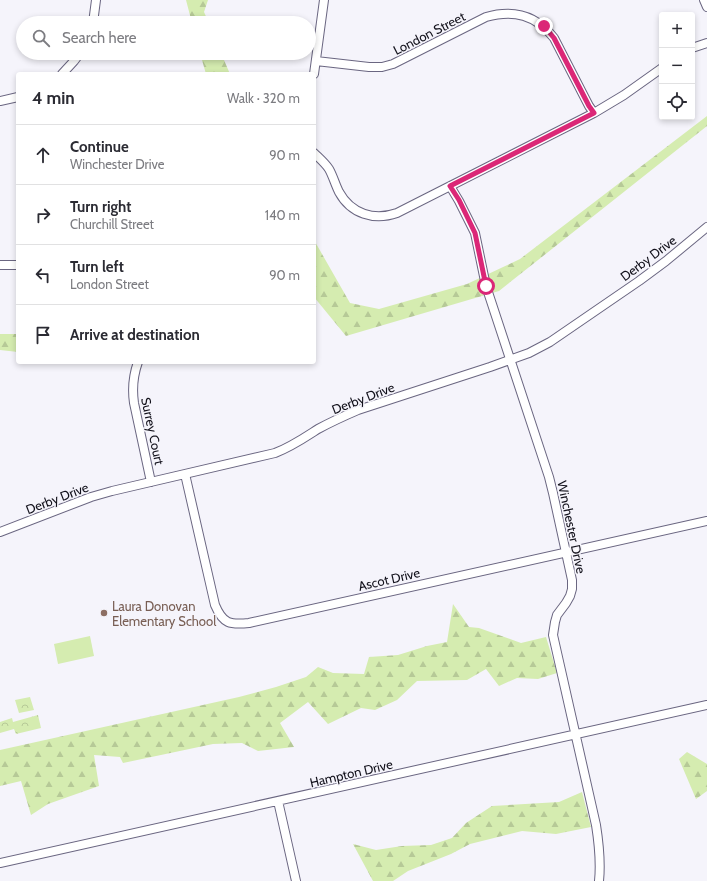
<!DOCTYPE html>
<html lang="en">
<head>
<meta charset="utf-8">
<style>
  :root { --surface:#fff; --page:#f7f7f7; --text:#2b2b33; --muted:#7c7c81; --line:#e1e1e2 }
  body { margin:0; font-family:Cabin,sans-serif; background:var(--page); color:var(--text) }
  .controls { position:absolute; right:12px; top:12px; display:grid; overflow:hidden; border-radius:4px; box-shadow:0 2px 6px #0003 }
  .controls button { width:36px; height:36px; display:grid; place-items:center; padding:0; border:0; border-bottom:1px solid var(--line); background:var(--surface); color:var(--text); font:20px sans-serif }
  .stop { position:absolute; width:12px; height:12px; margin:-9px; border:3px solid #db2777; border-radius:50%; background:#fff }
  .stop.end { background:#db2777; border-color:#fff; box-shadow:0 1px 4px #0008 }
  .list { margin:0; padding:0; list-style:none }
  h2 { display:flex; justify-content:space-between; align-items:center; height:52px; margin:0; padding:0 16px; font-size:17px }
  h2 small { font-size:13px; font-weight:400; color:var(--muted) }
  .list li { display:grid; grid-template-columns:26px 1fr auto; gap:12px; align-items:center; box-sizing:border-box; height:60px; padding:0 16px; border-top:1px solid var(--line) }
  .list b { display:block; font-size:15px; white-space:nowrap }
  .list p { margin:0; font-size:13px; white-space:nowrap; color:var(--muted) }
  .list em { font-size:13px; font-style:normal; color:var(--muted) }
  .icon { flex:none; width:22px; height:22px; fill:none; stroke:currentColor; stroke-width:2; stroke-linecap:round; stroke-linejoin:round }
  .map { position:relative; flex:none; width:707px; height:881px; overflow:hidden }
  .search { position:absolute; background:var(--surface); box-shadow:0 2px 6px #0003; left:16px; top:16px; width:300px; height:44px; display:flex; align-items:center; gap:10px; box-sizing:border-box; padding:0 14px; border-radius:22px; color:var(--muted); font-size:15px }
  .panel { position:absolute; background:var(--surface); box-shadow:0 2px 6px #0003; left:16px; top:72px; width:300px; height:292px; border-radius:4px }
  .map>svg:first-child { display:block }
  .forest { fill:url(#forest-firs) }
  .park { fill:url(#park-crowns) }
  .pitch { fill:#d5ecb0 }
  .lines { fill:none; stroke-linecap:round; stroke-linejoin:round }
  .minor-casing { stroke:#6a6681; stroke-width:10 }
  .minor { stroke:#fff; stroke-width:8 }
  .route { stroke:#db2777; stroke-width:5 }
  .education-dot { fill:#8d6e63; stroke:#f5f4fb; stroke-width:1.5 }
  .labels { text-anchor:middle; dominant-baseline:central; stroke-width:3; stroke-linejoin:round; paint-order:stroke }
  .street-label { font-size:13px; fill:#12111b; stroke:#f5f4fb }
  .education-label { font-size:13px; fill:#785e54; stroke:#f5f4fb; text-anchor:start }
</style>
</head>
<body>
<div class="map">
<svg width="707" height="881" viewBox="0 0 707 881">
  <defs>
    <pattern id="forest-firs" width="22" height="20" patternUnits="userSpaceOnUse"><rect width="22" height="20" fill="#d5ecb0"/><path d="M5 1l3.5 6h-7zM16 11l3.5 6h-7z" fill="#b6c997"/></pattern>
    <pattern id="park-crowns" width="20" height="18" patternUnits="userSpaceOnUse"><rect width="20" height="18" fill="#d5ecb0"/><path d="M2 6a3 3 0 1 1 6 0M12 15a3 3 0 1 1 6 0" fill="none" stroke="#b6c997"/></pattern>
  </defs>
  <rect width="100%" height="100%" fill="#f5f4fb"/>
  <path class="forest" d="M186 0H208L204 12 209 23H192Z
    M200 53H221L230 74H206Z
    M707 116V126L499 291 346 336 314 297V240L350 303 379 309 467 284 520 259Z
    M0 334H18V352L0 350Z
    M453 604 469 627 479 628 521 643 546 637 557 673 538 679 517 678 499 686 486 669 467 680 417 681 397 700 375 710 361 708 328 724 308 702 280 723 294 747 258 751 242 743 213 744 123 763 120 757 94 755 99 786 48 804 31 815 21 781 0 786V750L239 697 276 687 306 677 318 667 333 673 364 674 369 657 398 655 427 646 447 642Z
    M687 752 707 764V791L696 799 679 759Z
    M582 792 591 827 556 834 522 831 470 844 451 854 408 871 393 881H373L353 844 376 850 402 846 431 845 452 838 466 823 492 806 559 802Z"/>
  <path class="park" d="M30 697 34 710 19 713 15 700Z
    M38 715 41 728 16 734 14 729 0 733V722L12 718 13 722Z"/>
  <path class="pitch" d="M90 636 94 656 58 664 54 644Z"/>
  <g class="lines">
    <defs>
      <path id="minor" d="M704 0 707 7
        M93 23 96 0
        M692 48 707 43
        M316 61 369 67H382L393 64 486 17C514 9 536 15 554 38L589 106 594 113
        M62 74 74 61 80 53
        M314 74 324 0
        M0 101 18 97
        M314 153C319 158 325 163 329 169 333 176 335 184 339 192 351 214 374 221 397 213L594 113 624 95 662 68
        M450 186 459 201 475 233 486 286 549 477 553 493 572 580V589L570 596 566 603 557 615 555 622 553 635 596 825C599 844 601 862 599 881
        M0 265H18
        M138 362C133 376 132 389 134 403L151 482
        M185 474 215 605C223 624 230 625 249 623L707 521
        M0 532 91 497 112 491 275 453C291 447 304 438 318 429 331 422 344 416 358 410L490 367 529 353 550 342 639 281 666 261 707 227
        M278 801 296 881
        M0 863 707 705"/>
    </defs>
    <use href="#minor" class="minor-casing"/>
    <use href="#minor" class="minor"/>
  </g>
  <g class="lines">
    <path class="route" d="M486 286 475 233 459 200 450 186 594 113 589 106 554 38 544 26"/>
  </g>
  <circle class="education-dot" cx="104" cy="613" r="4"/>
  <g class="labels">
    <g class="street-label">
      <text transform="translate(429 33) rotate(-27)">London Street</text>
      <text transform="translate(648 258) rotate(-37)">Derby Drive</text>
      <text transform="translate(363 398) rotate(-21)">Derby Drive</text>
      <text transform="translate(153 431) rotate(78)">Surrey Court</text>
      <text transform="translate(57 498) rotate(-21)">Derby Drive</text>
      <text transform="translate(572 527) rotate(78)">Winchester Drive</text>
      <text transform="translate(389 579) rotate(-13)">Ascot Drive</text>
      <text transform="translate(351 773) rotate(-13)">Hampton Drive</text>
    </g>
    <g class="education-label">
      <text x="112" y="606">Laura Donovan<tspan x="112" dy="15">Elementary School</tspan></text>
    </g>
  </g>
</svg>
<div class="controls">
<button>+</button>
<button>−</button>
<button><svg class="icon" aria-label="locate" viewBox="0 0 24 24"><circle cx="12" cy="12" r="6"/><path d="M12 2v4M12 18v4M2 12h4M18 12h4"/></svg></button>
</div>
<div class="stop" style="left:486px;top:286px"></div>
<div class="stop end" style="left:544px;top:26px"></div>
<div class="search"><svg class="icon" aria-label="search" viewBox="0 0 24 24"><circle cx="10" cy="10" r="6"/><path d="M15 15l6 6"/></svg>Search here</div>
<section class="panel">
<h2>4 min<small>Walk · 320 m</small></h2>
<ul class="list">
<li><svg class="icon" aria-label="ahead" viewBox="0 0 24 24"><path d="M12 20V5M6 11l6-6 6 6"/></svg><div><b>Continue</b><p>Winchester Drive</p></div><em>90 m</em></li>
<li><svg class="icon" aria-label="right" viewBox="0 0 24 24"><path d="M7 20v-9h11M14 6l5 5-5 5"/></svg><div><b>Turn right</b><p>Churchill Street</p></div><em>140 m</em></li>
<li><svg class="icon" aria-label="left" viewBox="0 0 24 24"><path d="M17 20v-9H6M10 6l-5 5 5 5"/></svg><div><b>Turn left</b><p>London Street</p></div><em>90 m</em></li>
<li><svg class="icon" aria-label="arrive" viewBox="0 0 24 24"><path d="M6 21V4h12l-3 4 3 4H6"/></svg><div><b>Arrive at destination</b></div></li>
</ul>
</section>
</div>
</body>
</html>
